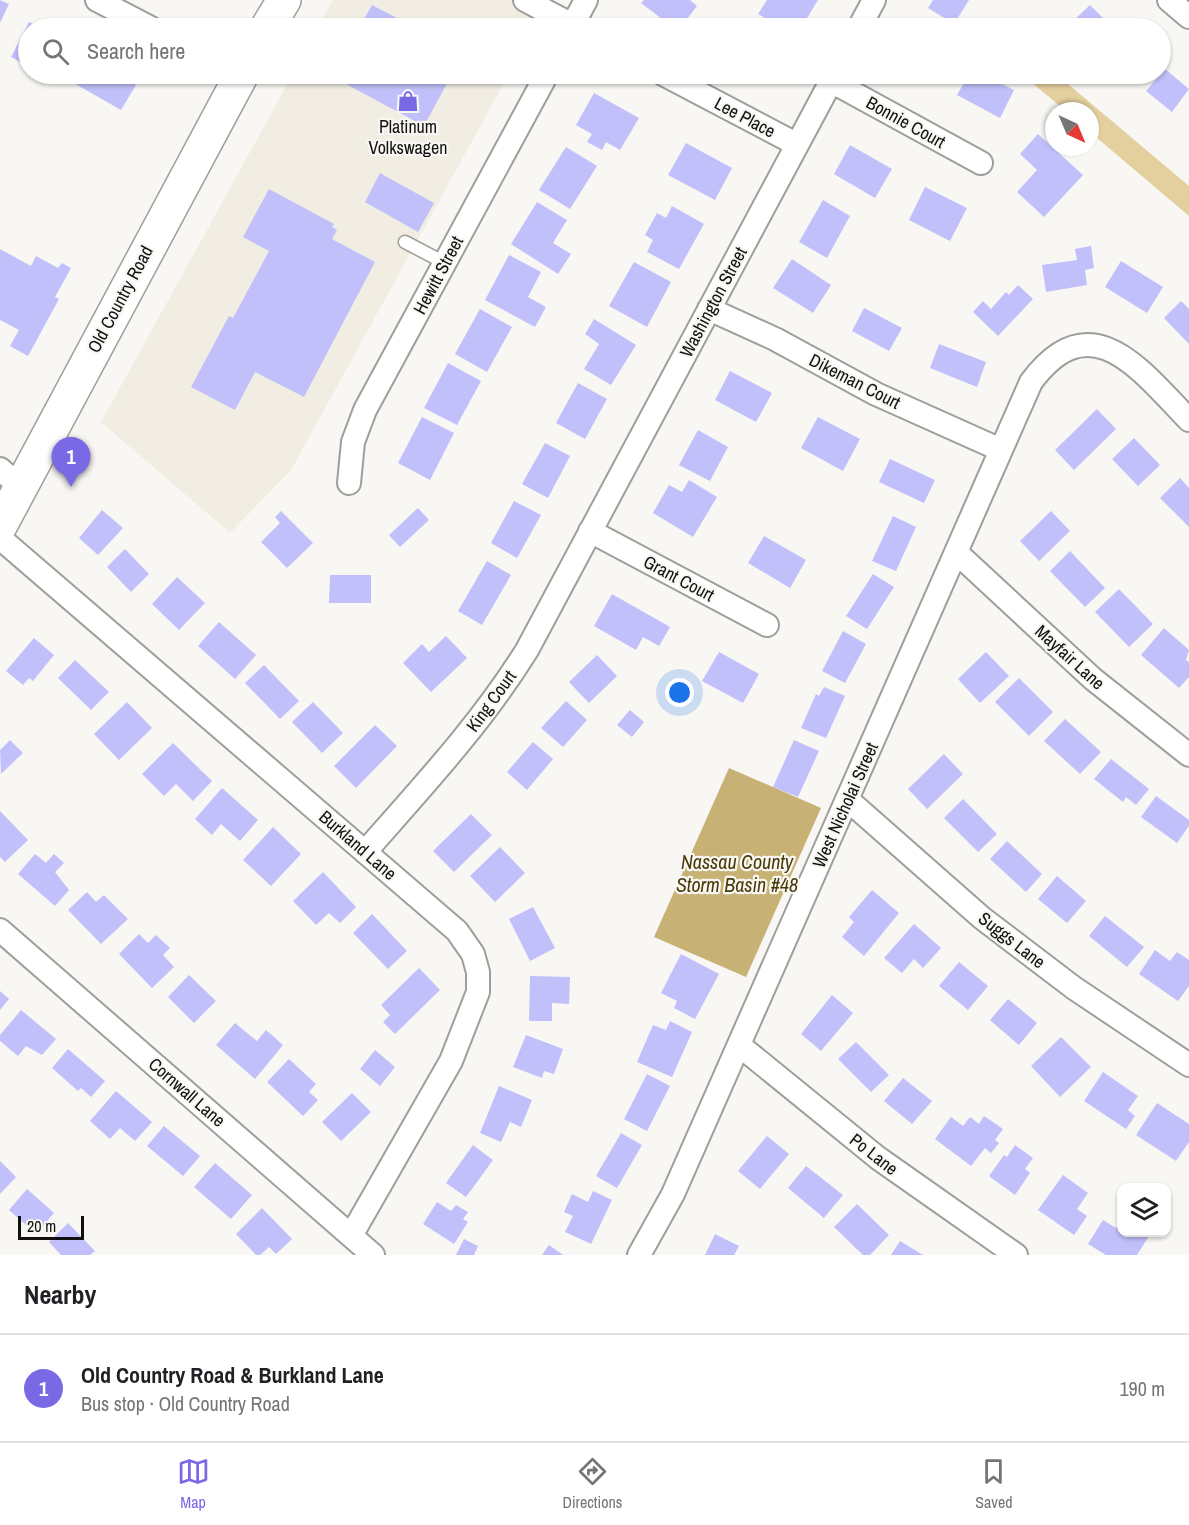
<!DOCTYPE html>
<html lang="en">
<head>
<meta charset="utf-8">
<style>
  :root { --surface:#fff; --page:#f6f6f6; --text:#202124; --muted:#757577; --line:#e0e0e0; --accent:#7969e4 }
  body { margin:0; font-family:"Archivo Narrow",sans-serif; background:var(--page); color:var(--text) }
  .controls { position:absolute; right:18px; bottom:18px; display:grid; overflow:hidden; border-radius:12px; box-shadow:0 2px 4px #0004 }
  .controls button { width:54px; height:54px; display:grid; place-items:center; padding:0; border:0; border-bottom:2px solid var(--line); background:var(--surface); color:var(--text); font:30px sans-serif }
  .compass { position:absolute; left:1045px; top:102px; width:54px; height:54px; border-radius:50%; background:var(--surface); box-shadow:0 2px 4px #0004; rotate:136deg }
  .scale { position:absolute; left:18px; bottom:15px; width:66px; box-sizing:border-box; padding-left:6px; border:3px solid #121110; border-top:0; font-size:16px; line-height:21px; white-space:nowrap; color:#121110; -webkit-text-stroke:4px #f8f7f3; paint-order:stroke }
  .you { position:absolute; left:680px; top:693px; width:21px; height:21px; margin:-15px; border:4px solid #fff; border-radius:50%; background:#1a73e8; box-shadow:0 0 0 9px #1a73e833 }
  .badge { display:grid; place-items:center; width:39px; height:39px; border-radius:50%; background:var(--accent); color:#fff; font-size:20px; font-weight:700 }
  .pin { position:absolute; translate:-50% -50px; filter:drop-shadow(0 2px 3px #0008) }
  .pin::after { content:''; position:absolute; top:32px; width:21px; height:18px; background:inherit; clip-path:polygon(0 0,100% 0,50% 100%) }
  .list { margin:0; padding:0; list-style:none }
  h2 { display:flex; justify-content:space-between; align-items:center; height:78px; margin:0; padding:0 24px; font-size:26px }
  h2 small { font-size:20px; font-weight:400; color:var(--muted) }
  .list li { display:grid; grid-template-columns:39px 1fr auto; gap:18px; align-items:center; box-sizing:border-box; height:108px; padding:0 24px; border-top:2px solid var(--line) }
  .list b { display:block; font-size:22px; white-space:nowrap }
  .list p { margin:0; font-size:20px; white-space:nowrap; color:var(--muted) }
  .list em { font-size:20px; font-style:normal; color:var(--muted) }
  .icon { flex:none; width:33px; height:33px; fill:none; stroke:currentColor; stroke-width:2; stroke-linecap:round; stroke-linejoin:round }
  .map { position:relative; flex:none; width:1189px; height:1255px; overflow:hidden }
  .search { position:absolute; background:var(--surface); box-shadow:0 2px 4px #0004; left:18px; right:18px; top:18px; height:66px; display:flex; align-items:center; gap:15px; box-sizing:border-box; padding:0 21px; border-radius:33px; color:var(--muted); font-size:22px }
  .sheet { height:186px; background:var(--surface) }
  nav { display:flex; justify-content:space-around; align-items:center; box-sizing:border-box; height:84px; border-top:2px solid var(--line); background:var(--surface); font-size:16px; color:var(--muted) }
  nav a { display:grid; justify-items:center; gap:3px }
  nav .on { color:var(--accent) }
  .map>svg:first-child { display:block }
  .built { fill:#f1ede2 }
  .green { fill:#e4cf9e }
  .water { fill:#c8b175 }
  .building { fill:#c1c0fb }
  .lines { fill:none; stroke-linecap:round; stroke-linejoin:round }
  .lane-casing { stroke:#9f9e9a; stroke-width:15 }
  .street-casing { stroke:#9f9e9a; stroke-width:26 }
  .primary-casing { stroke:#9f9e9a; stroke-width:36 }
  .lane { stroke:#fff; stroke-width:12 }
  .street { stroke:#fff; stroke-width:22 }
  .primary { stroke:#fff; stroke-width:33 }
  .labels { text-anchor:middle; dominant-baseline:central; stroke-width:4.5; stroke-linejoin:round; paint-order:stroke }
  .street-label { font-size:18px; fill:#121110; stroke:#f8f7f3 }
  .poi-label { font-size:18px; fill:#121110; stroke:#f8f7f3 }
  .water-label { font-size:20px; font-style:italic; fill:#493907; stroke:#f8f7f3 }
</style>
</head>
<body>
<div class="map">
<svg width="1189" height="1255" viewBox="0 0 1189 1255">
  <rect width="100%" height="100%" fill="#f8f7f3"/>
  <path class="built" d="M333 0H550L534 28H317Z
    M293 74H509L291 470 230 533 101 422Z"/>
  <path class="green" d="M1034 74H1056L1189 186V216L1090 132V111H1066L1031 82Z"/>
  <path class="water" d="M729 768 821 808 746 977 654 937Z"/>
  <path class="building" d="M0 0 9 4 0 23Z
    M644 0H690L697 6 680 28H674L641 3Z
    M767 0H818L801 28H783L758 14Z
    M933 0H969L954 24 928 8Z
    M372 5 416 28H359Z
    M1090 5 1113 28H1072L1069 25Z
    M918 21 931 28H914Z
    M29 22 41 28H28V66L11 57Z
    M1165 69 1189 89 1172 112 1146 91Z
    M77 74H115L136 85 121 110 72 82Z
    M335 74H452L424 126 333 77Z
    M905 74H926L921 83Z
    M969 74H982L1014 90 1000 118 957 95Z
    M594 93 639 118 620 150 606 142 602 150 587 142 592 134 576 125Z
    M1038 134 1083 175 1044 217 1017 192 1037 170 1020 154Z
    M686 143 732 168 715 200 668 175Z
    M850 145 892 169 875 198 834 174Z
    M566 147 597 166 570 209 539 190Z
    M380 173 434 203 418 232 365 202Z
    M925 187 967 208 950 241 909 220Z
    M269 189 334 224 332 227 337 230 332 239 375 262 304 397 255 372 235 410 191 387 229 316 233 318 269 251 243 237Z
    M823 200 850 216 827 258 799 242Z
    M537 202 567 220 553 243 571 254 558 274 511 244Z
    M672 206 704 224 679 269 647 252 653 240 645 235 657 213 666 218Z
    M1091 246 1094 268 1085 270 1087 285 1046 292 1042 265 1077 260 1075 249Z
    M0 249 31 266 36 256 58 268 62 263 71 268 55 297 59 299 28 356 10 346 19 330 0 320Z
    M509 255 541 272 528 297 546 307 535 327 485 300Z
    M792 259 831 285 813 313 773 288Z
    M1121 261 1163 287 1147 313 1105 287Z
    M634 262 671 282 647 327 609 306Z
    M1018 285 1033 299 998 336 973 312 983 301 991 309 1006 292 1009 295Z
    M1181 301 1189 309V344L1164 318Z
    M864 308 902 328 889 351 852 331Z
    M480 309 512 327 487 372 455 354Z
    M594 319 636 345 611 385 584 369 599 344 585 334Z
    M939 344 986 362 977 387 930 368Z
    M448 363 481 381 457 425 424 408Z
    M730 371 772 393 756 422 715 400Z
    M578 383 607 399 585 439 556 423Z
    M1097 409 1116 429 1074 470 1055 450Z
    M422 417 454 433 430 480 398 463Z
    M818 417 860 439 843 471 801 448Z
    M698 430 728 447 710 481 679 465Z
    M1134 438 1160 465 1138 486 1112 459Z
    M545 443 570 456 548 498 522 484Z
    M890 459 935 480 924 503 879 482Z
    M1180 478 1189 488V527L1160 498Z
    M689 480 717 497 693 537 653 513 669 485 682 492Z
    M514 501 541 515 517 558 491 543Z
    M418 508 429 520 400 547 389 535Z
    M102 510 123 528 98 555 79 538Z
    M281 511 313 543 287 568 261 542 280 523 275 517Z
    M1051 511 1070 531 1039 561 1020 541Z
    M893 516 916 527 896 571 872 561Z
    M764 536 806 560 790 588 748 563Z
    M125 549 149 574 131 592 107 567Z
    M1070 551 1105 588 1085 607 1050 571Z
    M487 561 511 575 482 625 458 611Z
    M873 574 894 587 867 629 846 616Z
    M330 575H371V603H329Z
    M177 577 205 603 179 630 152 604Z
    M1119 589 1153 624 1129 647 1095 612Z
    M612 594 670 627 659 646 643 637 636 650 594 626Z
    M219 622 256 655 235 679 198 646Z
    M1164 628 1189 650 1186 660 1189 662V677L1179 688 1141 655Z
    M843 631 866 644 845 683 822 671Z
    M446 636 467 658 431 692 403 663 422 644 429 652Z
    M34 638 54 655 33 681 29 678 23 685 6 671Z
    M719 652 759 674 743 703 702 681Z
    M986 652 1009 676 980 703 958 679Z
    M597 655 617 676 589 703 569 682Z
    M75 660 109 692 91 710 58 678Z
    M264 665 299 701 280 719 245 683Z
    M1019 678 1053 712 1029 736 995 702Z
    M824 687 845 696 826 738 801 728 816 694 819 696Z
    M566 701 587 720 563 747 541 728Z
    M127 702 152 728 119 760 94 734Z
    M313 702 343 733 322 753 292 722Z
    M630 710 644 722 632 737 617 725Z
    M1065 719 1101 752 1080 774 1044 741Z
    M375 725 397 746 356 788 334 766Z
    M10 740 23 753 1 774 0 750Z
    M794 740 819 751 798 797 773 787Z
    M533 742 553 759 527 790 507 772Z
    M173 743 212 781 193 801 176 784 164 796 142 774Z
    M944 754 963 774 927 809 908 789Z
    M1111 759 1149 789 1136 805 1126 797 1123 802 1094 779Z
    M222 788 258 820 240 841 221 824 212 835 195 819Z
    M1156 796 1189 820V826L1177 843 1141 817Z
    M963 799 997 834 978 852 944 818Z
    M0 811 28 840 5 862 0 857Z
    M471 814 492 835 454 872 433 851Z
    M273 827 301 854 271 886 243 860Z
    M1007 841 1042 874 1026 892 990 859Z
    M500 847 525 873 495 902 470 876Z
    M35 854 46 863 54 854 64 863 55 872 69 890 55 906 18 874Z
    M323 872 356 907 340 923 329 913 316 925 293 901Z
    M1057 876 1086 901 1067 923 1038 899Z
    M872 890 899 913 864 956 842 937 854 922 849 917Z
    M87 892 96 902 104 895 128 919 101 944 68 910Z
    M533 907 555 948 530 961 509 919Z
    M372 914 407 951 388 969 353 933Z
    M1105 916 1144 947 1127 967 1089 936Z
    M914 924 941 948 923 968 914 959 902 973 884 958Z
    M139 934 148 943 156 935 170 948 163 955 174 967 152 988 119 954Z
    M1155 950 1170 961 1177 952 1189 960V986L1178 1001 1139 974Z
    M681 954 719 974 695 1019 674 1008 677 1001 661 993Z
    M959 962 988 986 968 1010 939 986Z
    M419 968 440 990 395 1034 383 1022 390 1015 381 1005Z
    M189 975 216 1001 194 1023 168 997Z
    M530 976 570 977 569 1004 552 1003V1021H529Z
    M0 991 9 999 0 1010Z
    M832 995 853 1013 821 1051 801 1034Z
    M1008 999 1037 1023 1019 1045 990 1020Z
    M21 1010 56 1039 42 1055 26 1046 18 1056 0 1041V1035Z
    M670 1021 692 1032 672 1077 637 1062 653 1025 666 1030Z
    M235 1023 257 1041 266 1030 283 1045 255 1079 216 1045Z
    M526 1035 563 1049 554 1074 544 1071 542 1078 513 1067Z
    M1061 1037 1091 1067 1060 1097 1031 1066Z
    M856 1042 889 1075 871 1092 838 1059Z
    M68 1049 105 1081 91 1097 81 1088 78 1091 52 1068Z
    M375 1050 395 1067 380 1086 360 1069Z
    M289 1059 316 1084 309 1092 318 1100 303 1116 267 1082Z
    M1103 1072 1138 1096 1128 1110 1135 1116 1126 1129 1084 1101Z
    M647 1074 670 1086 647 1131 624 1119Z
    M903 1078 932 1101 912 1124 884 1101Z
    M499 1086 532 1100 521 1127 510 1122 501 1142 480 1133Z
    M116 1091 152 1122 135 1141 120 1128 110 1139 90 1121Z
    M352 1093 371 1112 341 1141 322 1122Z
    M1157 1103 1189 1124V1142L1176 1161 1136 1135Z
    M984 1116 1003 1129 995 1140 999 1143 991 1153 985 1148 971 1166 935 1139 951 1117 963 1126 970 1117 979 1124Z
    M164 1126 200 1156 183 1176 147 1146Z
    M621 1133 642 1145 617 1188 596 1176Z
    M767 1136 789 1154 760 1189 738 1171Z
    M473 1145 493 1160 466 1197 446 1183Z
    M1015 1145 1033 1158 1025 1169 1030 1173 1015 1195 989 1176 1004 1155 1007 1157Z
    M0 1161 16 1177 0 1194Z
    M215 1163 252 1195 231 1219 194 1187Z
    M806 1166 843 1195 824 1218 788 1188Z
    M1063 1175 1088 1193 1077 1209 1087 1216 1074 1235 1038 1210Z
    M27 1189 54 1213 36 1234 9 1210Z
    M593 1191 612 1200 591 1244 565 1232 573 1216 564 1212 572 1194 588 1202Z
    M437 1202 451 1211 456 1205 468 1212 463 1219 468 1222 454 1244 423 1224Z
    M857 1204 889 1235 870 1255H863L834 1227Z
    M262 1208 292 1239 276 1254 269 1247 260 1255H256L236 1234Z
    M1122 1219V1232H1144L1149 1236 1137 1255H1106L1088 1244 1103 1220 1116 1228Z
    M68 1223 95 1251 90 1255H61L49 1242Z
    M715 1234 739 1246 734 1255H705Z
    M464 1239 478 1246 474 1255H456Z
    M900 1241 923 1255H891Z
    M549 1245 563 1255H542Z"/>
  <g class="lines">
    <defs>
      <path id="lane" d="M405 242 445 263"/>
      <path id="street" d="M97 0 151 28
        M525 0 578 28
        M1169 0 1189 17
        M571 28 586 0
        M859 28 874 0
        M663 74 796 144
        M831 81 981 163
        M709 309 775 339 876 394 1001 450
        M0 469 19 486
        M349 483 353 442 365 410 547 74
        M590 531 767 625
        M0 538 457 931 473 954 478 972V992L451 1061 352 1234
        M957 553 1093 679 1189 755
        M848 800 982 918 1074 988 1189 1065
        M365 852C422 787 481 724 527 650L835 74
        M0 930 373 1255
        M739 1045 878 1158 1016 1255
        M639 1255 673 1194 1031 382C1091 301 1141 371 1189 420"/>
      <path id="primary" d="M267 28 284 0
        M0 526 242 74"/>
    </defs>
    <use href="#lane" class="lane-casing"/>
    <use href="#street" class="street-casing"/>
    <use href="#primary" class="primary-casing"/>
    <use href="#lane" class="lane"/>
    <use href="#street" class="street"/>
    <use href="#primary" class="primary"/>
  </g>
  <defs>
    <symbol id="shop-bare" viewBox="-9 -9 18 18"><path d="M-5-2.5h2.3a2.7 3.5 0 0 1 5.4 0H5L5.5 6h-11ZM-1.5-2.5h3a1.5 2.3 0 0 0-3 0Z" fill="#7969e4" stroke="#f8f7f3" stroke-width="2.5" paint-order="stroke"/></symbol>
  </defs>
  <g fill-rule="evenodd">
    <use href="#shop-bare" x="393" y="86" width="30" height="30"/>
  </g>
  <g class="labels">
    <g class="street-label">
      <text transform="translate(745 117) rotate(28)">Lee Place</text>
      <text transform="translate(906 122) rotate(29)">Bonnie Court</text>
      <text transform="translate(438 275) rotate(-62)">Hewitt Street</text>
      <text transform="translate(120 299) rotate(-62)">Old Country Road</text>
      <text transform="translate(713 302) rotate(-62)">Washington Street</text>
      <text transform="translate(855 381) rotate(27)">Dikeman Court</text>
      <text transform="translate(679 578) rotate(28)">Grant Court</text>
      <text transform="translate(1070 657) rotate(42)">Mayfair Lane</text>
      <text transform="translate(491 701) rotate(-54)">King Court</text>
      <text transform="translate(845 805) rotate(-66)">West Nicholai Street</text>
      <text transform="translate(358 845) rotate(41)">Burkland Lane</text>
      <text transform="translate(1012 940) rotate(38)">Suggs Lane</text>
      <text transform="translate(187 1092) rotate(41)">Cornwall Lane</text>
      <text transform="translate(874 1154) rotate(38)">Po Lane</text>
    </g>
    <g class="poi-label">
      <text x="408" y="126">Platinum<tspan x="408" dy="21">Volkswagen</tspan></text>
    </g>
    <g class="water-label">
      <text x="737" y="861">Nassau County<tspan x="737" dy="23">Storm Basin #48</tspan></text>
    </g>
  </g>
</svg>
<div class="controls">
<button><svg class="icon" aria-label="layers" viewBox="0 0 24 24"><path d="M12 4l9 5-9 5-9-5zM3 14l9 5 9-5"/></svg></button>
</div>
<svg class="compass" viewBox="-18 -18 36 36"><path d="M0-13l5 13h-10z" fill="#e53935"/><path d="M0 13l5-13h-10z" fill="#757577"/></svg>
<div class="scale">20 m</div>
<div class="you"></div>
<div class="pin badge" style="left:71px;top:487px">1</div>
<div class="search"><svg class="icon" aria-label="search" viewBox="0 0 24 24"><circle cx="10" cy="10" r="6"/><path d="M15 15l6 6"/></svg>Search here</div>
</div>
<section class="sheet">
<h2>Nearby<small></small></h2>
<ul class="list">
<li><span class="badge">1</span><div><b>Old Country Road &amp; Burkland Lane</b><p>Bus stop · Old Country Road</p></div><em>190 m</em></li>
</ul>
</section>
<nav>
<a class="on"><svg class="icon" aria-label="map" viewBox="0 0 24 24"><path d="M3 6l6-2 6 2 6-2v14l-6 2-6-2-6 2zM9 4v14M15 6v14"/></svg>Map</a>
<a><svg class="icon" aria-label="directions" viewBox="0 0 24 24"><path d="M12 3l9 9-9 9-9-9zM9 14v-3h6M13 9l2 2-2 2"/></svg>Directions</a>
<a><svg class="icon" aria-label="saved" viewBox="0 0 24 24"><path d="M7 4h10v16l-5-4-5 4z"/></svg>Saved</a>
</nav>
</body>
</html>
